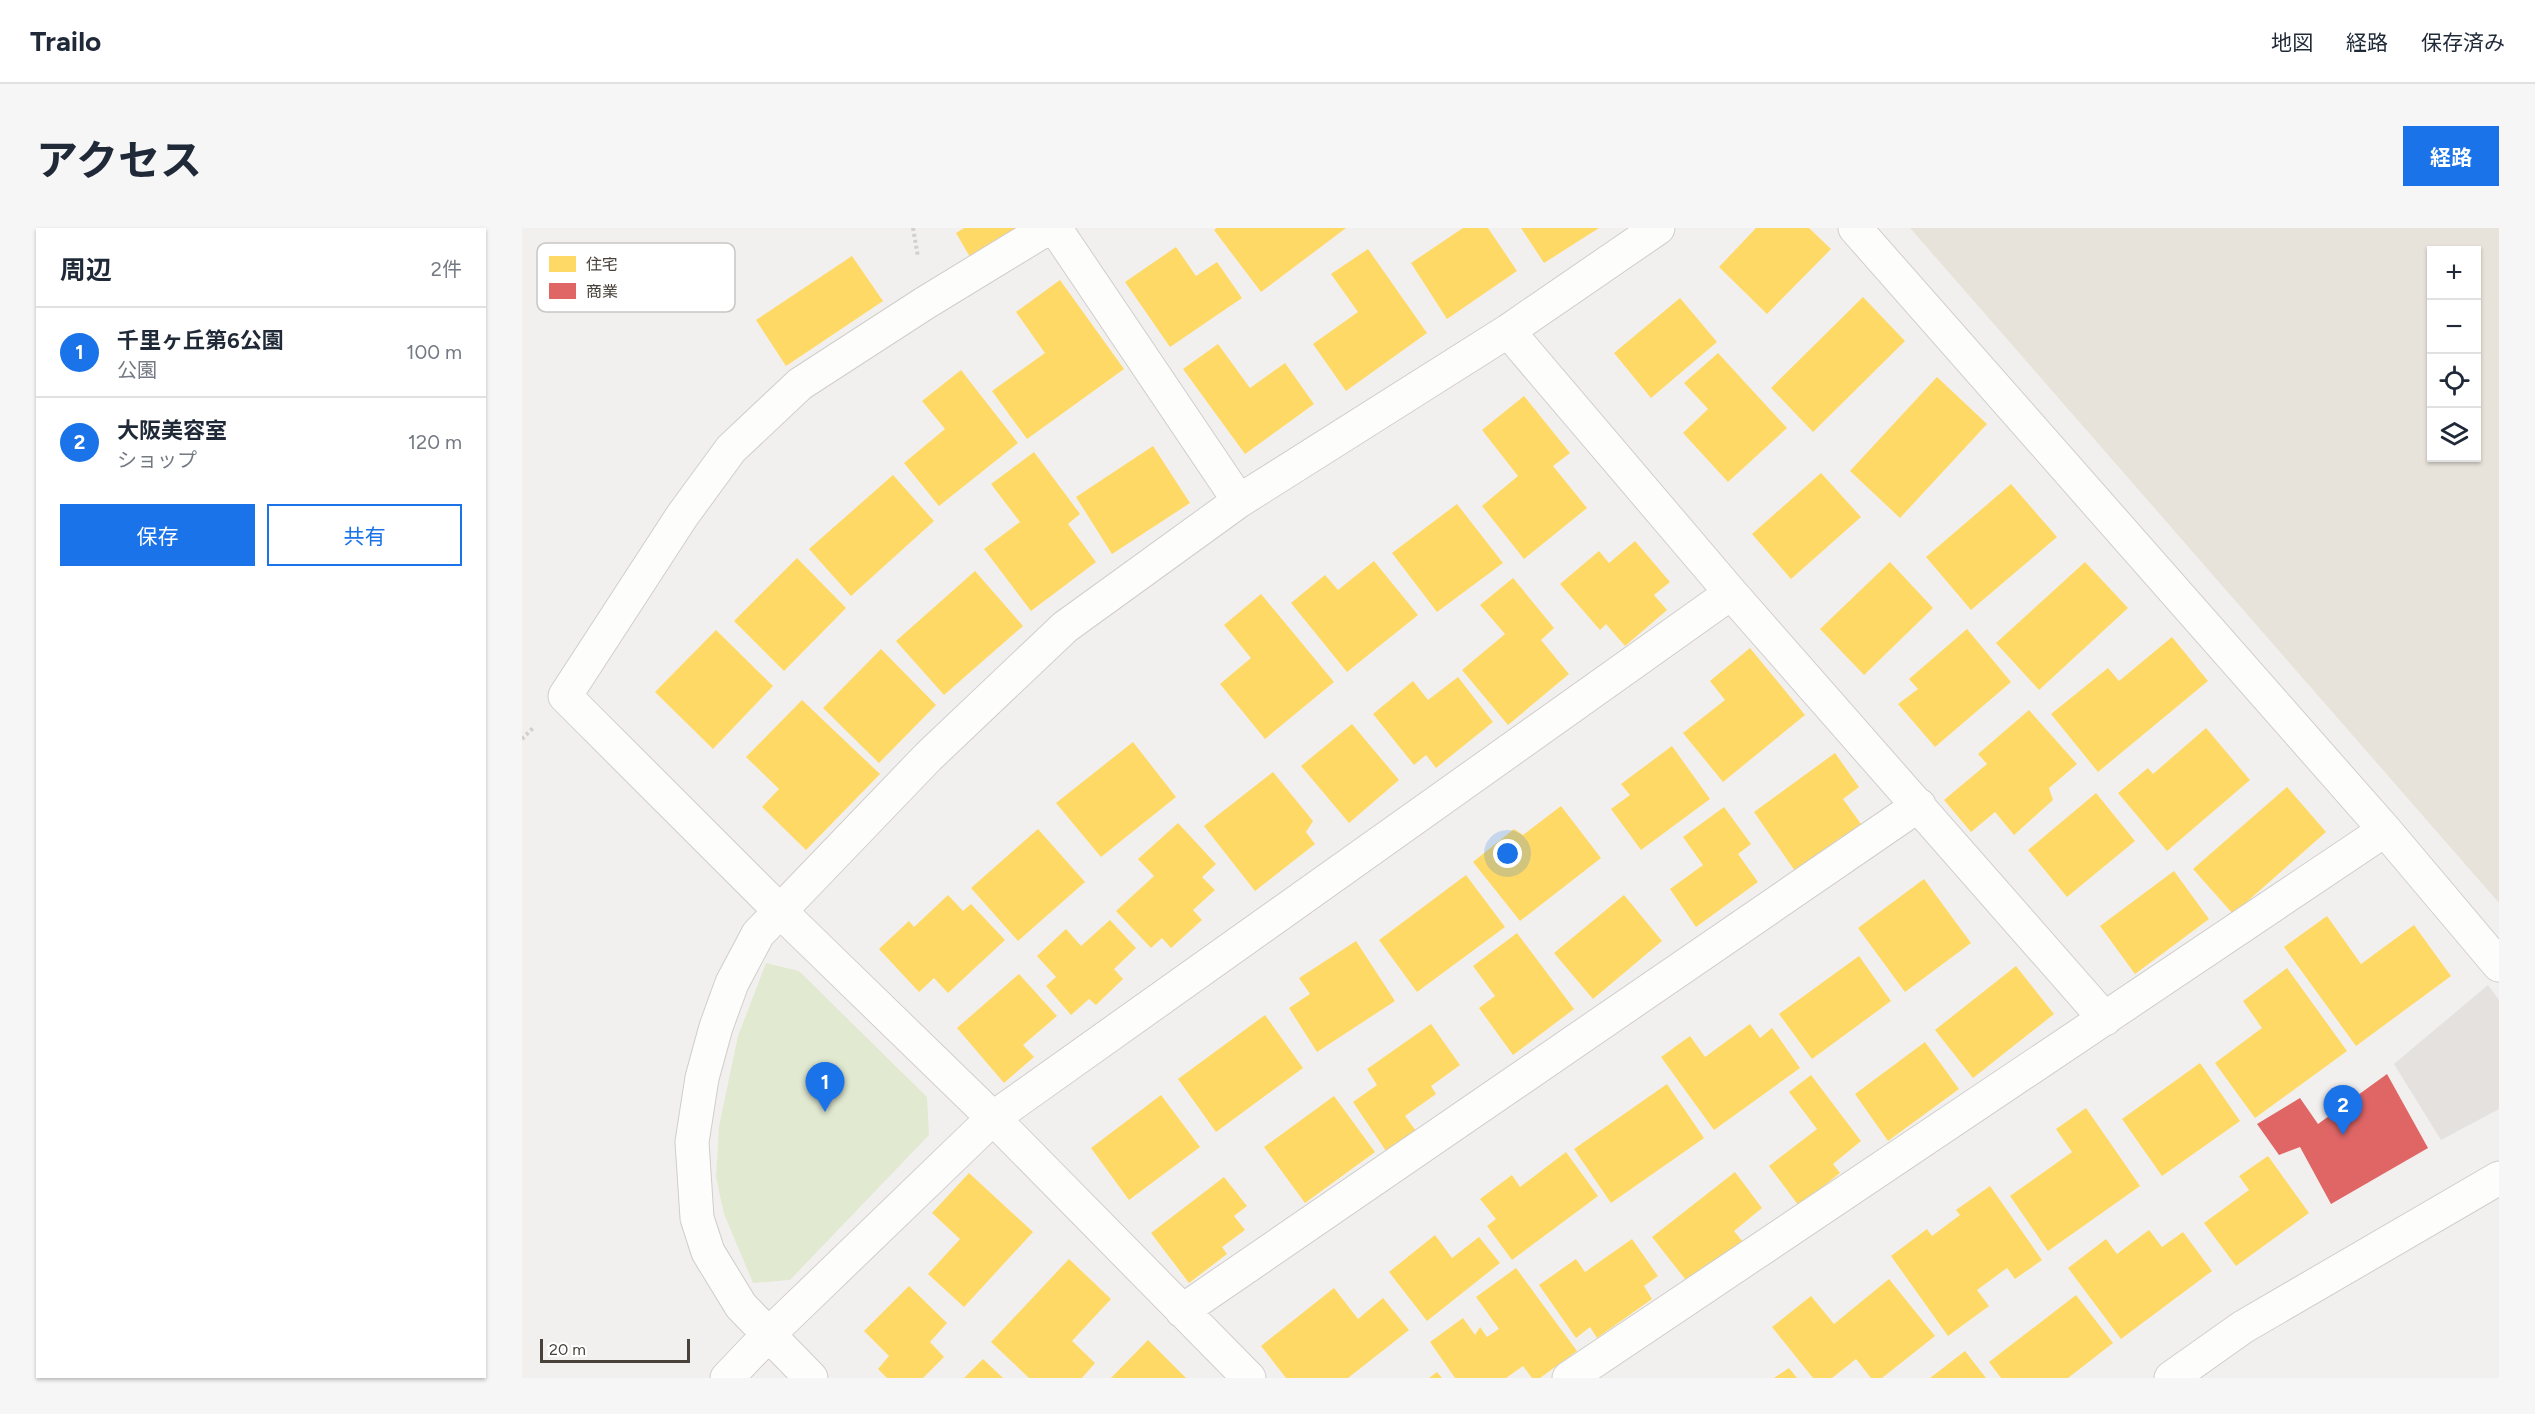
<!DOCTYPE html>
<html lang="ja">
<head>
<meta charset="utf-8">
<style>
  :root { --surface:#fff; --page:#f6f6f7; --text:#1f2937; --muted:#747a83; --line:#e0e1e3; --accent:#1a73e8 }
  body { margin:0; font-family:Figtree,"Noto Sans JP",sans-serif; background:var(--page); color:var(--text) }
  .controls { position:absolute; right:18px; top:18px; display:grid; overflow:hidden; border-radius:0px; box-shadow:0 2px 4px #0004 }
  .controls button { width:54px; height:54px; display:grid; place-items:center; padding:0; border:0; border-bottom:2px solid var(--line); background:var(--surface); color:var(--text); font:30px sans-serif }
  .scale { position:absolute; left:18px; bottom:15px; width:150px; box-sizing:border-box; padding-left:6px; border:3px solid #48423a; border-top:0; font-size:16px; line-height:21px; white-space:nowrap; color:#48423a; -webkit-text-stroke:4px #fff; paint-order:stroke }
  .you { position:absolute; left:986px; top:626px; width:21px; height:21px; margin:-15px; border:4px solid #fff; border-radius:50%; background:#1a73e8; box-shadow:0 0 0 9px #1a73e833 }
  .badge { display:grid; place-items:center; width:39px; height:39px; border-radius:50%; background:var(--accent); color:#fff; font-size:20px; font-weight:700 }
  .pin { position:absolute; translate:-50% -50px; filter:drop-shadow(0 2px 3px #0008) }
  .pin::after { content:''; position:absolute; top:32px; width:21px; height:18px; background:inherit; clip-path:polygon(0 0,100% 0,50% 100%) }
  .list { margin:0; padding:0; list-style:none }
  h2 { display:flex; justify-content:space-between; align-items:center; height:78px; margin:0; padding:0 24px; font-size:26px }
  h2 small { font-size:20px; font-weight:400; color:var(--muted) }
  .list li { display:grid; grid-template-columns:39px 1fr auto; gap:18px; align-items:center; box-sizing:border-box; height:90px; padding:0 24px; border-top:2px solid var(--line) }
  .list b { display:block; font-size:22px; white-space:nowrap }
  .list p { margin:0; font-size:20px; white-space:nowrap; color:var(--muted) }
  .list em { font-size:20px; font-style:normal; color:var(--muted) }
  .actions { display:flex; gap:12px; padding:18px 24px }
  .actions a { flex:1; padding:14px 0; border:2px solid var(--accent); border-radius:0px; text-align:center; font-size:21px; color:var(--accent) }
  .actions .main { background:var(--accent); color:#fff }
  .icon { flex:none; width:33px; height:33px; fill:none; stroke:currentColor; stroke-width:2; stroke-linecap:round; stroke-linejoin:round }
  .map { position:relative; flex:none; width:1977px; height:1150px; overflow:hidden; border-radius:0px }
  header { display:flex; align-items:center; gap:36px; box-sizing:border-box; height:84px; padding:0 30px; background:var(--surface); border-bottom:2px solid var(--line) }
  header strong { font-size:28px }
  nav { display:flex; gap:33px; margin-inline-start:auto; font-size:21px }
  .intro { display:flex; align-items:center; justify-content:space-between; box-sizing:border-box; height:144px; padding:0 36px }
  h1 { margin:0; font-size:42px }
  .button { padding:15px 27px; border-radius:0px; background:var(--accent); color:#fff; font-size:21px; font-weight:700 }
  main { display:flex; gap:36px; padding:0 36px }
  aside { flex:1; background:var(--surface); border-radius:0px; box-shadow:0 2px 4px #0004 }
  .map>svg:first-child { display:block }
  .education { fill:#e8e3da; fill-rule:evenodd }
  .green { fill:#e1e9d1 }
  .parking { fill:#e4e1df }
  .homes { fill:#ffd966 }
  .shops { fill:#e06666 }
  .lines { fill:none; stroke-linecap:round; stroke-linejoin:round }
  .minor-casing { stroke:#d0cecb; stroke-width:35 }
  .path { stroke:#d2d0cc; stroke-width:4; stroke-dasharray:3 3; stroke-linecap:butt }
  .minor { stroke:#fdfdfc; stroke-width:33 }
  .key { fill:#fff; stroke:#c8c6c4; stroke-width:1.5 }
  .key-label { font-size:16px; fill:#48423a }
</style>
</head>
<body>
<header>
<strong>Trailo</strong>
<nav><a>地図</a><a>経路</a><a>保存済み</a></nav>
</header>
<div class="intro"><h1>アクセス</h1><a class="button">経路</a></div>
<main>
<aside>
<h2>周辺<small>2件</small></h2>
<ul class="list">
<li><span class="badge">1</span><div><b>千里ヶ丘第6公園</b><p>公園</p></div><em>100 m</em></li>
<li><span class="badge">2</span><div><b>大阪美容室</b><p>ショップ</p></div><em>120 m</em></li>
</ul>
<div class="actions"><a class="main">保存</a><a>共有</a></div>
</aside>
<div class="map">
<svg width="1977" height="1150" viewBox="0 0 1977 1150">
  <rect width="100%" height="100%" fill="#f2f0ee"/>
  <path class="education" d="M1388 0H1977V675ZM1910 22H1954V230H1910Z"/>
  <path class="green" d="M244 735 277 743 405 869 407 907 268 1052 231 1055 202 986 194 949 197 898 216 808Z"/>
  <path class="parking" d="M1966 757 1977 772V881L1919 912 1872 836Z"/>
  <path class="homes" d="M442 0H495L448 29 434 5Z
    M695 0H824L739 64 692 2Z
    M941 0H966L995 43 925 91 889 35Z
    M999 0H1077L1022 35Z
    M1234 0H1287L1309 21 1245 86 1197 39Z
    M654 19 674 48 695 34 720 70 648 119 603 54Z
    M846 21 905 105 824 163 791 116 836 84 809 46Z
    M330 28 361 73 264 138 234 92Z
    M538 52 602 141 505 211 470 163 523 125 494 84Z
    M1341 69 1383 113 1291 204 1249 160Z
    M1158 70 1195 114 1129 170 1092 125Z
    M696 116 728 160 763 135 792 176 723 226 661 141Z
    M1196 125 1265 200 1206 254 1161 205 1186 181 1162 155Z
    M439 142 496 215 417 278 382 235 423 201 400 173Z
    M1415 149 1465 196 1378 290 1328 243Z
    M1002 168 1048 225 1031 238 1065 280 1002 331 960 278 996 248 960 202Z
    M631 218 668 275 590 326 554 269Z
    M512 224 558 286 546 296 574 334 509 383 462 321 498 294 469 256Z
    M1299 245 1339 289 1269 351 1230 306Z
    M371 247 412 293 329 368 287 321Z
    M1489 256 1535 309 1449 382 1404 329Z
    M935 276 981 335 915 384 870 325Z
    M1113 313 1148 354 1132 367 1145 382 1103 418 1084 396 1078 402 1038 356 1077 323 1087 335Z
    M275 330 324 380 262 443 212 393Z
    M852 333 896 387 825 444 769 375 803 347 816 362Z
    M1368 334 1411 380 1342 447 1298 401Z
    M1563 334 1606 380 1517 462 1474 415Z
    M453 343 501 398 422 467 374 413Z
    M991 350 1032 400 1019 412 1047 446 986 497 940 442 983 406 958 377Z
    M739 366 812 454 743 511 698 456 729 430 702 397Z
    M1445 401 1489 454 1413 519 1376 476 1396 461 1387 451Z
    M194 402 251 458 191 521 133 464Z
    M1650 409 1686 453 1576 544 1529 486 1586 440 1597 453Z
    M1228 420 1283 487 1201 554 1161 505 1203 472 1188 453Z
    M359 421 414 477 357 535 301 480Z
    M936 449 971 494 914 540 904 527 892 537 851 486 891 453 906 472Z
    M280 472 358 546 284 622 240 579 257 561 224 529Z
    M1507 482 1555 536 1527 560 1531 572 1492 607 1473 584 1449 604 1422 572 1465 536 1456 526Z
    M830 496 877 552 827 595 779 538Z
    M1684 500 1728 552 1645 623 1596 565 1626 540 1631 546Z
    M611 514 654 569 579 629 534 575Z
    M1150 518 1188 571 1119 622 1089 581 1108 567 1099 556Z
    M1313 525 1337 559 1321 571 1339 596 1273 643 1232 584Z
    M751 544 791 593 784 604 793 616 733 663 682 598Z
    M1765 559 1804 604 1711 686 1671 641Z
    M1574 565 1613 613 1545 669 1506 622Z
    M1039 578 1079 630 998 693 951 634 992 601 1001 607Z
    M1202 579 1229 616 1216 626 1236 654 1174 699 1148 661 1181 637 1161 609Z
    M656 595 694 636 680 649 693 662 671 682 680 692 649 720 640 710 629 720 594 683 632 648 616 631Z
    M516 601 563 654 496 713 449 660Z
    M1652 643 1687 691 1613 746 1578 698Z
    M944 647 983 699 895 764 857 712Z
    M1402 651 1449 715 1383 764 1336 700Z
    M426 667 441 683 449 676 483 712 426 765 412 750 397 764 357 721 387 693 392 699Z
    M1102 667 1140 713 1071 771 1032 725Z
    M1805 688 1839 736 1892 697 1929 748 1834 818 1762 719Z
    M588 692 614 720 592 741 601 751 574 777 567 771 549 787 524 758 534 749 515 728 544 701 559 718Z
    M995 705 1052 781 991 827 957 780 973 768 951 738Z
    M834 713 873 773 795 824 767 780 788 766 777 750Z
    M1337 728 1369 773 1290 831 1257 786Z
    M1494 738 1532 786 1451 850 1413 802Z
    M1765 740 1825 823 1733 890 1693 835 1740 800 1721 773Z
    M497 746 535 788 501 817 512 829 482 855 435 800Z
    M743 787 781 840 694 904 656 851Z
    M909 796 938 837 909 858 914 866 883 888 894 903 864 923 831 874 855 857 845 841Z
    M1228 796 1238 810 1250 800 1278 840 1192 902 1139 829 1168 808 1183 829Z
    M1403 814 1437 861 1366 913 1333 866Z
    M1678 835 1718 893 1640 948 1600 891Z
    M1289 847 1339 913 1311 936 1318 945 1277 978 1247 938 1295 901 1267 864Z
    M1145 856 1182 910 1089 975 1052 921Z
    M639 867 678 919 607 972 569 920Z
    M812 868 853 924 783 975 742 919Z
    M1564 880 1618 958 1526 1023 1488 968 1550 924 1534 901Z
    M1044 924 1076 968 990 1032 965 998 974 991 958 971 990 947 998 959Z
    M1746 928 1787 985 1714 1038 1682 995 1727 962 1717 948Z
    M1213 944 1240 980 1212 1003 1221 1014 1167 1056 1130 1009Z
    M447 945 511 1004 442 1079 406 1046 438 1011 410 985Z
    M702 949 725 978 712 988 723 1002 700 1019 705 1026 667 1055 629 1005Z
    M1468 958 1520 1032 1493 1051 1485 1040 1455 1062 1467 1078 1426 1108 1369 1028 1405 1001 1410 1008 1438 987 1434 982Z
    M1627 1002 1640 1019 1661 1004 1690 1043 1599 1111 1546 1040 1584 1011 1595 1026Z
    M913 1007 930 1030 957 1009 978 1035 905 1093 867 1044Z
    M1110 1011 1136 1048 1122 1058 1130 1071 1075 1110 1068 1099 1054 1110 1017 1057 1054 1031 1063 1044Z
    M547 1031 589 1071 550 1113 573 1135 560 1150H507L469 1114Z
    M994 1040 1055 1123 1018 1150H1010L1001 1138 984 1150H933L908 1114 941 1090 953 1107 958 1099 965 1109 977 1101 954 1069Z
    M1367 1051 1413 1108 1360 1150H1349L1334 1131 1310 1150H1291L1250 1099 1289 1068 1312 1096Z
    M387 1058 425 1095 408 1114 422 1129 401 1150H365L356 1141 367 1128 342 1103Z
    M812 1060 836 1091 861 1070 887 1102 826 1150H764L739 1118Z
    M1554 1067 1591 1115 1546 1150H1479L1467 1134Z
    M626 1112 664 1150H589Z
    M1443 1123 1464 1150H1408Z
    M461 1131 481 1150H442Z
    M1267 1140 1275 1150H1252Z
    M915 1144 920 1150H907Z"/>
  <path class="shops" d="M1865 846 1906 920 1809 976 1778 919 1757 927 1735 896 1778 870 1796 896Z"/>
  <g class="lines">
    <defs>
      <path id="minor" d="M526 0 403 75 278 156 209 221 160 288 43 468 258 683 471 890 727 1150
        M533 0 717 273
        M1333 0 1863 602 1977 737
        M986 103 1209 365 1583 791
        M660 1083 1397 577
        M205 1150 246 1107 471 890 1209 365
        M289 1150 219 1078 186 1024 175 990 170 914 180 850 194 799 210 755 236 706 406 529 543 399 717 273 986 103 1136 0
        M1047 1150 1863 602
        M1649 1150 1721 1099 1977 950"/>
    </defs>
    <use href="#minor" class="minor-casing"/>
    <path class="path" d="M391 0 396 29
      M0 511 12 499"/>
    <use href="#minor" class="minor"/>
  </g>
  <rect x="15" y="15" width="198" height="69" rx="9" class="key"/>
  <rect x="27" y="28" width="27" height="16" fill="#ffd966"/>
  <rect x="27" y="55" width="27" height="16" fill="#e06666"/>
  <g class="key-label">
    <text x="64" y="42">住宅</text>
    <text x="64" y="69">商業</text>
  </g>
</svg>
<div class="controls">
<button>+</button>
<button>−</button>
<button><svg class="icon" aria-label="locate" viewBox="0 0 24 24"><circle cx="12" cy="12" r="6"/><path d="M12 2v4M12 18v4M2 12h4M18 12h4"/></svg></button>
<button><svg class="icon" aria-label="layers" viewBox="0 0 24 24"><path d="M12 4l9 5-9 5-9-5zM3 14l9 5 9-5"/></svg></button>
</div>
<div class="scale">20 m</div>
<div class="you"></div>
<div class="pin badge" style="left:303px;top:884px">1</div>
<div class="pin badge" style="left:1821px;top:907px">2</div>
</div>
</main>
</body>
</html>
